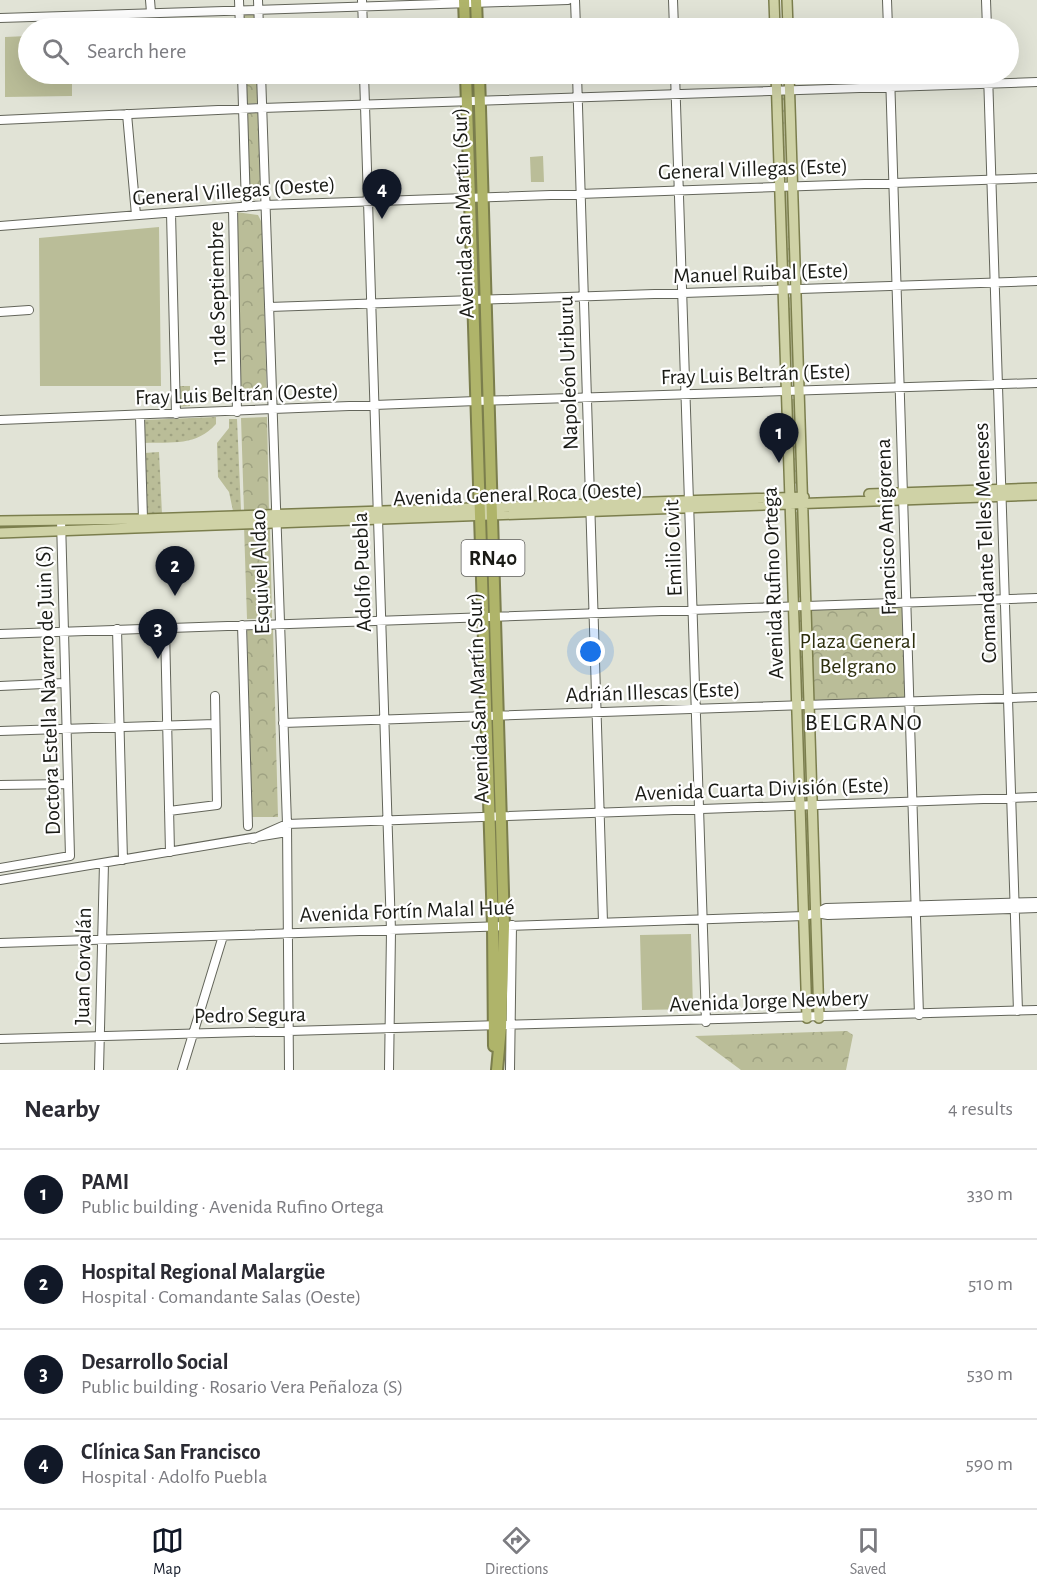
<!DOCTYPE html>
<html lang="en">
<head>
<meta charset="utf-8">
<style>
  :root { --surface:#fff; --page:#f7f7f7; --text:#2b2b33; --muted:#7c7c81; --line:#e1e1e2; --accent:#111827 }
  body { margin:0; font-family:"Alegreya Sans",sans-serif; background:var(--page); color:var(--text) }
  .you { position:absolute; left:591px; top:652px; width:21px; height:21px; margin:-15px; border:4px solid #fff; border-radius:50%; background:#1a73e8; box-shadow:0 0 0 9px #1a73e833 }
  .badge { display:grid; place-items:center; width:39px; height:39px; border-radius:50%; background:var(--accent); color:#fff; font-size:20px; font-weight:700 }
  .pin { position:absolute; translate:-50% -50px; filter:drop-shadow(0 2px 3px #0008) }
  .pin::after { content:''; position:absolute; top:32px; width:21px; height:18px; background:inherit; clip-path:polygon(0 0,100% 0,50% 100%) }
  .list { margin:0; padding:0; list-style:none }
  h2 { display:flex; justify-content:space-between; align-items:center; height:78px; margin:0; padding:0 24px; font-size:26px }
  h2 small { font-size:20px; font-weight:400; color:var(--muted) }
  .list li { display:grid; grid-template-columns:39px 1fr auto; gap:18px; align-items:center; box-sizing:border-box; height:90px; padding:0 24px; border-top:2px solid var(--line) }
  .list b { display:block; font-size:22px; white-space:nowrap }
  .list p { margin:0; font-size:20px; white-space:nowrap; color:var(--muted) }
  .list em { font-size:20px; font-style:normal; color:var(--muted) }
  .icon { flex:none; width:33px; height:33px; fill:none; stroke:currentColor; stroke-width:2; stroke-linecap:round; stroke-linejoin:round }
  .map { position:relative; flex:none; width:1037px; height:1070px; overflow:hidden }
  .search { position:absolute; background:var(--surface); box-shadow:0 6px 24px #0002; left:18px; right:18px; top:18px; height:66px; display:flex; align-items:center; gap:15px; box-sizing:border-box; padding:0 21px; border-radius:33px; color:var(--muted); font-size:22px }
  .sheet { height:438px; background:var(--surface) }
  nav { display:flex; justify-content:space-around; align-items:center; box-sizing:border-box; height:84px; border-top:2px solid var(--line); background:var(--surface); font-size:16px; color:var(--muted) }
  nav a { display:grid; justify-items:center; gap:3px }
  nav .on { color:var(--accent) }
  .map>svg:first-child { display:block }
  .grass { fill:url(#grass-dots) }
  .forest { fill:url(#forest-crowns) }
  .garden { fill:#babd98 }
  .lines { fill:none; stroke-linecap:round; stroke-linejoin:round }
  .minor-casing { stroke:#63655a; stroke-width:10 }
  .major-casing { stroke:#7b7e4d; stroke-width:12 }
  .highway-casing { stroke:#7b7e4d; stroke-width:14 }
  .minor { stroke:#fff; stroke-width:8 }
  .major { stroke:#cfd2a6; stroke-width:9 }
  .highway { stroke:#afb46a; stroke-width:10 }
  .labels { text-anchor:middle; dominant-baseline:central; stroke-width:4.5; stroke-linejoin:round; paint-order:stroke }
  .shield { fill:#fff; stroke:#5f5f5c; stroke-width:1.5 }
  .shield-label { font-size:21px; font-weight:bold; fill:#1a1b16 }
  .street-label { font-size:22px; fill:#1a1b16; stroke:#fff }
  .park-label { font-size:22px; fill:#2d2f0d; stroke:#fff }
  .neighbourhood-label { font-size:24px; letter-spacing:1.5px; fill:#1a1b16; stroke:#fff }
</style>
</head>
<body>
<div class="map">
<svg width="1037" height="1070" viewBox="0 0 1037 1070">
  <defs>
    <pattern id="grass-dots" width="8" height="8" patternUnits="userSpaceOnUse" patternTransform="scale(1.5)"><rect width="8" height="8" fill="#babd98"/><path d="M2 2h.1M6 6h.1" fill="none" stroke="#9fa282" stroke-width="1.8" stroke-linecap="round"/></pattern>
    <pattern id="forest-crowns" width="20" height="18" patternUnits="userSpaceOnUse" patternTransform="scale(1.5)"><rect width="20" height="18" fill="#babd98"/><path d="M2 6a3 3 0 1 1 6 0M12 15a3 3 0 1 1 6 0" fill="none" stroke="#9fa282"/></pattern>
  </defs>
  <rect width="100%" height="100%" fill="#e1e3d6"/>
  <path class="grass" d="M782 95H785L786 181 783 178Z
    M785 191H789L790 277 787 274Z
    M790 297 795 383H793L787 300Z
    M791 399H795L796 484 793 481Z
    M216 417V424C197 446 172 442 144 443V420Z
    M229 419H237L241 510 233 511 229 492 218 477 217 443 229 428Z
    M159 452 162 514 147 515 144 453Z
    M795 512H799L800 598 797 595Z
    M798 612H802L803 698 801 697Z
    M802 710H806V795L803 793Z
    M807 813 812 898 810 899 804 815Z
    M810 922 815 1008 813 1009 808 925Z"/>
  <path class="forest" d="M255 14V28H244L243 15Z
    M245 74H257L258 103 246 104Z
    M258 111 261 192 259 198 249 201 246 112Z
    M236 212 258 215 262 223 267 401H241Z
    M177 386H190V406L178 407Z
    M267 417 269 511H244L241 418Z
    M270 525 272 618 247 619 244 526Z
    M906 602 909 701 811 704 808 606Z
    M273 628 278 817H252L247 629Z
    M847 1031 853 1035 846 1070H741L695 1036Z"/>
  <path class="garden" d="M28 36V74H72V96L5 97V37Z
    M543 156 544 182H531L530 157Z
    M159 227 161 386H40L39 238Z
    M691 934 693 1009 642 1010 640 935Z"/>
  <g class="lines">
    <defs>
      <path id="minor" d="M150 0 151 12
        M239 0 240 28
        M258 0 259 28
        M362 0 363 28
        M575 0 576 28
        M673 0 674 28
        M887 0 888 28
        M986 0 987 28
        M0 18 568 0
        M242 74 246 207
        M261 74 287 824 289 1070
        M364 74 391 931 389 1070
        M577 74 603 922
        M675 74 706 1022
        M890 74 919 1015
        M988 74 1018 1011
        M127 114 136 215
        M0 120 262 108 1037 82
        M233 208 237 412
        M171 213 176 414
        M0 226 265 205 1037 178
        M269 307 1037 281
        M0 312 29 310
        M140 416 143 519
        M0 420 476 401 1037 383
        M242 625 248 826
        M165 628 170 852
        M117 629 123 860
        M0 634 1037 598
        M0 686 65 683
        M283 723 1037 697
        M0 731 215 724
        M0 785 68 784
        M169 811 217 805 215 696
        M253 839 287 824 1037 797
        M0 868 70 856 61 520
        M0 880 287 832
        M1037 902 826 908 816 913 828 915 1037 908
        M0 943 804 916 816 913
        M0 1039 1037 1010
        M99 1070 104 863
        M182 1070 223 936
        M510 1070 512 925"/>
      <path id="major" d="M774 0 775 28
        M787 0 788 28
        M776 74 807 1018
        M789 74 819 1018
        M869 494 1037 488
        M0 521 143 519 804 497
        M0 533 1037 495"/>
      <path id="highway" d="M464 0 465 28
        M476 0 477 28
        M466 74 493 926 494 1046
        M479 74 504 926 501 1027 497 1070"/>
    </defs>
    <use href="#minor" class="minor-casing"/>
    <use href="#major" class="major-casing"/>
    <use href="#highway" class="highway-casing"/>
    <use href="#minor" class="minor"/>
    <use href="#major" class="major"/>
    <use href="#highway" class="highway"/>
  </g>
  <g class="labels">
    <rect class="shield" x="461.5" y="540" width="63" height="36" rx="4.5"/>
    <g class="shield-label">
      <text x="493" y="558">RN40</text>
    </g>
    <g class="street-label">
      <text transform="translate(753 169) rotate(-2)">General Villegas (Este)</text>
      <text transform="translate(234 191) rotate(-4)">General Villegas (Oeste)</text>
      <text transform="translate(463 213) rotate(-92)">Avenida San Martín (Sur)</text>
      <text transform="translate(761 273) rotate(-2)">Manuel Ruibal (Este)</text>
      <text transform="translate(217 293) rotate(-91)">11 de Septiembre</text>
      <text transform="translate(568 373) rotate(-92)">Napoleón Uriburu</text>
      <text transform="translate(756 374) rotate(-2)">Fray Luis Beltrán (Este)</text>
      <text transform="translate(237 394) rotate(-2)">Fray Luis Beltrán (Oeste)</text>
      <text transform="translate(518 494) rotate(-2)">Avenida General Roca (Oeste)</text>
      <text transform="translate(886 527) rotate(-92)">Francisco Amigorena</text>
      <text transform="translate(985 543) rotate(-92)">Comandante Telles Meneses</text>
      <text transform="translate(673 548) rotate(-92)">Emilio Civit</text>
      <text transform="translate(260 572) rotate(-92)">Esquivel Aldao</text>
      <text transform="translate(362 572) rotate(-92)">Adolfo Puebla</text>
      <text transform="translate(773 583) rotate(-92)">Avenida Rufino Ortega</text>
      <text transform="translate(48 690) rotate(-92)">Doctora Estella Navarro de Juin (S)</text>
      <text transform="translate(653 692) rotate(-2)">Adrián Illescas (Este)</text>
      <text transform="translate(478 698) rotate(-92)">Avenida San Martín (Sur)</text>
      <text transform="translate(762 789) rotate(-2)">Avenida Cuarta División (Este)</text>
      <text transform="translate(407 911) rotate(-2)">Avenida Fortín Malal Hué</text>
      <text transform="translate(83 966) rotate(-89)">Juan Corvalán</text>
      <text transform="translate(769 1001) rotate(-2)">Avenida Jorge Newbery</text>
      <text transform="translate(250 1015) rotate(-1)">Pedro Segura</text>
    </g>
    <g class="park-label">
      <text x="858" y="641">Plaza General<tspan x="858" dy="25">Belgrano</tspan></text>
    </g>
    <g class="neighbourhood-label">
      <text x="864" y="723">BELGRANO</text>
    </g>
  </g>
</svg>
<div class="you"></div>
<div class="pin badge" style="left:779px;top:463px">1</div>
<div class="pin badge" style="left:175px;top:596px">2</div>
<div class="pin badge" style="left:158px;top:659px">3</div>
<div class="pin badge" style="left:382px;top:219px">4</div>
<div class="search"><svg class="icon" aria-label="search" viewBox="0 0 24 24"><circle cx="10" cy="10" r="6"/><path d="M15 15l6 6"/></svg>Search here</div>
</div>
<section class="sheet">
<h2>Nearby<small>4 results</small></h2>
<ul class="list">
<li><span class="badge">1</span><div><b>PAMI</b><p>Public building · Avenida Rufino Ortega</p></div><em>330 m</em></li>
<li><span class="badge">2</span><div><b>Hospital Regional Malargüe</b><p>Hospital · Comandante Salas (Oeste)</p></div><em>510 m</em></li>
<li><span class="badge">3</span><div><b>Desarrollo Social</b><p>Public building · Rosario Vera Peñaloza (S)</p></div><em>530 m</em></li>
<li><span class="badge">4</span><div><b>Clínica San Francisco</b><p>Hospital · Adolfo Puebla</p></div><em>590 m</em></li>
</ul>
</section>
<nav>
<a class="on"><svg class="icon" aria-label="map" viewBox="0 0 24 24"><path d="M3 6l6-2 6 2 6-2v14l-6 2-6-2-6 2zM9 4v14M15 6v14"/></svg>Map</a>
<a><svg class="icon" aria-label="directions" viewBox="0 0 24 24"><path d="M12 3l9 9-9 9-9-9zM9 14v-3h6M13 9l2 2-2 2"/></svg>Directions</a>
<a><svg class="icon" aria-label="saved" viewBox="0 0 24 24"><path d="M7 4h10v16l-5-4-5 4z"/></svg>Saved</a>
</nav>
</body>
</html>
